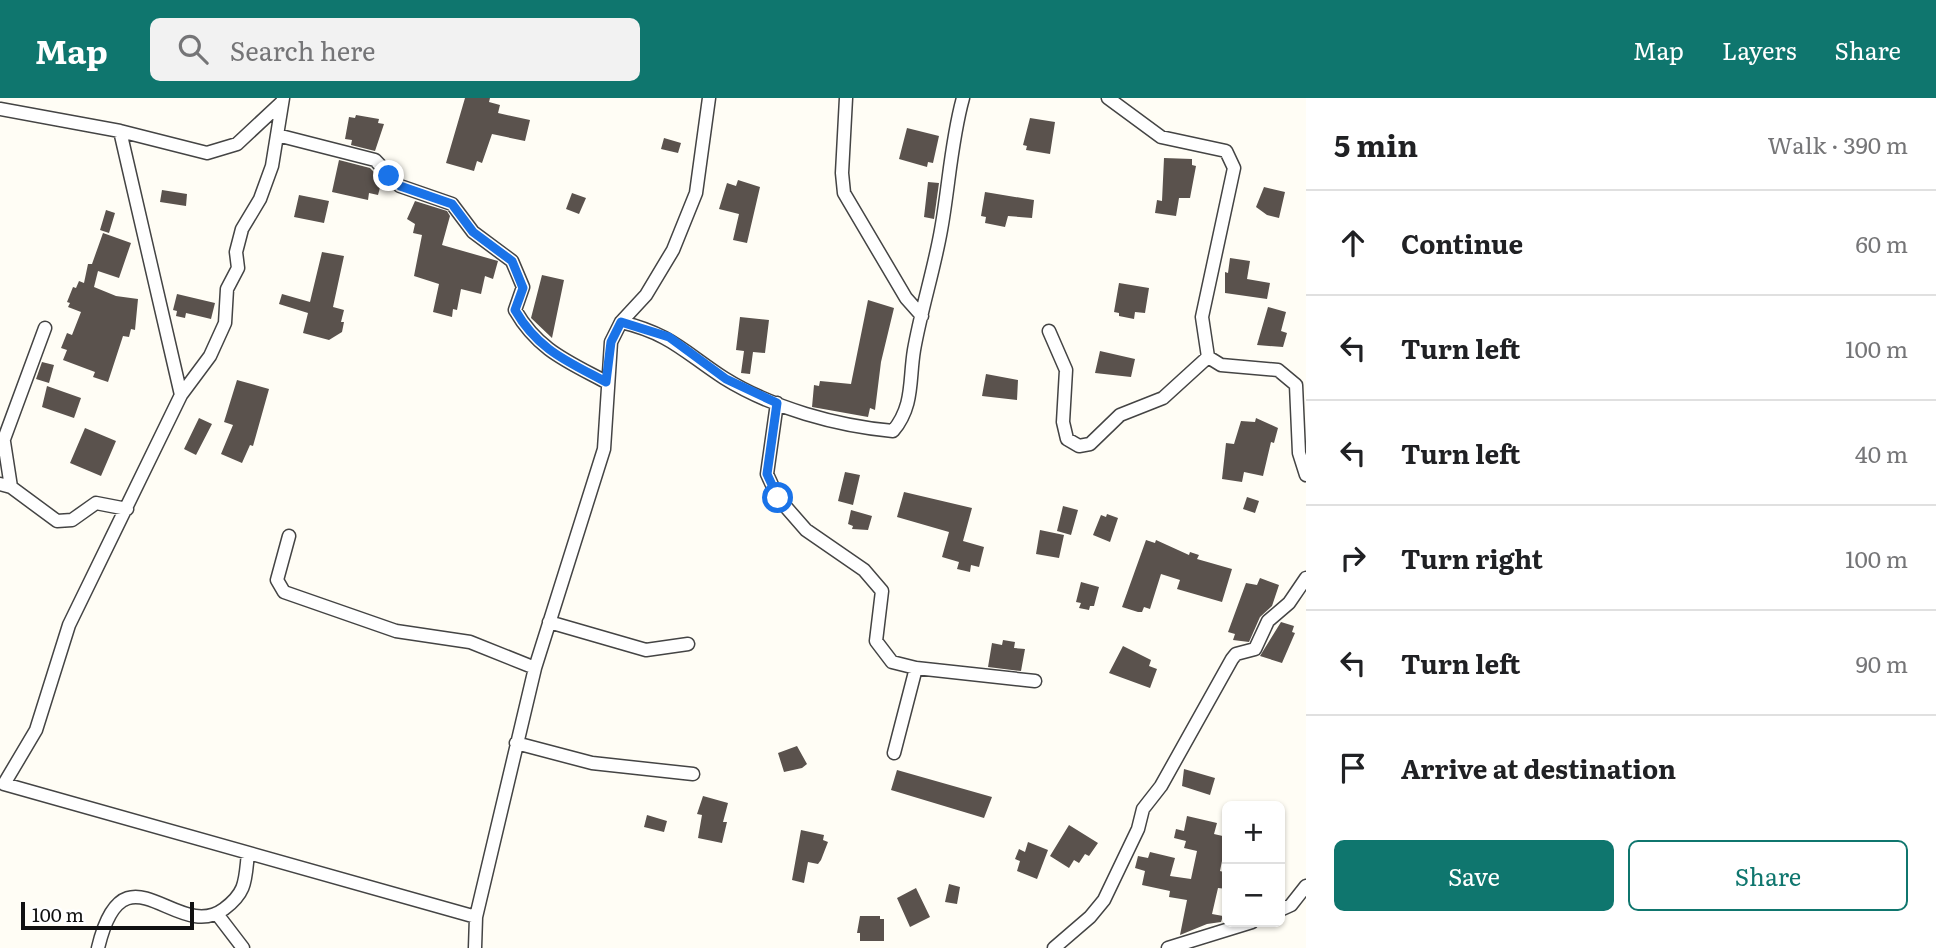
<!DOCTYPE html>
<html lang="en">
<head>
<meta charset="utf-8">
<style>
  :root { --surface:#fff; --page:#f2f2f2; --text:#202124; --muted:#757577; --line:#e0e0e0; --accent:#0f766e }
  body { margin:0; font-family:Literata,serif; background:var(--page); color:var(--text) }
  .controls { position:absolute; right:21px; bottom:21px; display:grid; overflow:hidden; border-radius:10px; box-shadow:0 2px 5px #0004 }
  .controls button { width:63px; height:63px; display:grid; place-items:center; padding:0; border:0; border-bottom:2px solid var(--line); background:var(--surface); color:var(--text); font:35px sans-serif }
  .scale { position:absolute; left:21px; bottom:18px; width:173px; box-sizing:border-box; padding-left:7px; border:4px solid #111; border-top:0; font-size:19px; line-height:24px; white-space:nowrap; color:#111; -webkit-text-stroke:5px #fff; paint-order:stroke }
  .stop { position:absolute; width:21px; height:21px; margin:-16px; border:5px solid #1a73e8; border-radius:50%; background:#fff }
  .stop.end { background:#1a73e8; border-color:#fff; box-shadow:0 2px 7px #0008 }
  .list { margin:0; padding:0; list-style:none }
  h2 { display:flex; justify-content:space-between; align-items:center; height:91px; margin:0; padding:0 28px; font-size:30px }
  h2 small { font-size:23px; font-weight:400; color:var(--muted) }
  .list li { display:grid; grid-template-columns:46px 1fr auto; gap:21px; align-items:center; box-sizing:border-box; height:105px; padding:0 28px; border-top:2px solid var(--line) }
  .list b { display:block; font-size:26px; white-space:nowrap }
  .list em { font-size:23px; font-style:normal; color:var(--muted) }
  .actions { display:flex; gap:14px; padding:21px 28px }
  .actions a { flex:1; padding:16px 0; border:2px solid var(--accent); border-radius:10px; text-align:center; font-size:24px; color:var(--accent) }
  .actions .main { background:var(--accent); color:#fff }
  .icon { flex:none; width:38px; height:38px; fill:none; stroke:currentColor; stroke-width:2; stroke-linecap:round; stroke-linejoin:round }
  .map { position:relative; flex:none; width:1306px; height:850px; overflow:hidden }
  header { display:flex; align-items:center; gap:42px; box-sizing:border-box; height:98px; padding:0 35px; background:var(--accent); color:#fff }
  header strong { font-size:33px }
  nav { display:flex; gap:38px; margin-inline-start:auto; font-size:24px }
  .search { width:490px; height:63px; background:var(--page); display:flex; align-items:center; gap:18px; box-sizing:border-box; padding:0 24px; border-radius:10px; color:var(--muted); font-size:26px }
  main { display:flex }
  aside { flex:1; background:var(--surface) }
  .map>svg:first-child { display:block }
  .building { fill:#5a524d }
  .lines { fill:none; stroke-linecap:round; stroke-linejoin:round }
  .minor-casing { stroke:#444; stroke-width:15 }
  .minor { stroke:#fff; stroke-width:12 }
  .route { stroke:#1a73e8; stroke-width:9 }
</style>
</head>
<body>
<header>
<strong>Map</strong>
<div class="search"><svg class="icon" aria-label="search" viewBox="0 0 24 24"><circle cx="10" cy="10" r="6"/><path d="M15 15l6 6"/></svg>Search here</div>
<nav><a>Map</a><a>Layers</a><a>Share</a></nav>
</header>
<main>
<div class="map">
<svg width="1306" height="850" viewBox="0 0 1306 850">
  <rect width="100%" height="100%" fill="#fffdf5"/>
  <path class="building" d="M465 0H490L489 4 500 7 498 15 530 22 525 43 492 36 482 65 477 63 474 73 446 65Z
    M356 17 379 21 378 25 384 26 375 53 351 47 352 42 345 41 349 19 355 20Z
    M1030 20 1055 24 1050 56 1026 52 1027 48 1023 47Z
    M907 30 939 38 933 65 928 64 927 69 899 61Z
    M664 40 681 45 678 55 661 51Z
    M1164 60 1192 61V67L1196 68 1190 100H1179L1176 118 1155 115 1157 102 1162 103Z
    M339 62 370 70 382 82 378 97 369 95 368 102 332 94Z
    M738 82 760 89 747 145 733 142 739 116 719 111 727 85 736 88Z
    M928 84 939 85 934 121 924 119Z
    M1264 89 1285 94 1279 120 1267 117 1256 109Z
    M162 92 187 96 186 108 160 104Z
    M985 94 1034 102 1032 120 1008 118 1005 129 985 125 986 119 981 118Z
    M572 95 586 100 579 116 566 111Z
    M299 97 329 103 324 125 294 119Z
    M415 103 447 113 450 118 442 147 498 163 493 181 485 178 481 196 461 191 457 212 453 211 452 219 433 214 439 186 414 178 422 137 413 135 415 126 407 121Z
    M106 112 115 115 109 135 100 132Z
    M103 135 131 145 119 180 98 173 94 189 116 198 138 201 135 232 131 231 129 239 123 238 108 284 93 279 95 274 63 262 67 252 61 250 67 235 72 237 81 214 68 209 70 205 67 204 73 189 76 190 79 183 84 185 88 166H92Z
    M322 154 344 158 333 209 344 212 341 224H344L342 234 329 242 303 235 308 215 279 206 282 196 310 204Z
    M1230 160 1250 163 1247 181 1270 185 1267 201 1225 195V174L1228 175Z
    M542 177 564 182 552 240 531 220Z
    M1119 185 1149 190 1145 215 1135 214 1134 221 1119 218V215L1114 214Z
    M177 196 215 205 211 221 186 215 185 220 176 218 177 213 173 212Z
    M868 202 894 210 881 264 875 312 870 310 868 319 812 309 814 287 819 288 820 283 851 286Z
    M1268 209 1286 214 1281 233 1287 235 1283 249 1257 247Z
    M740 219 769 222 765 255 753 254 750 276 741 275 744 253 736 252Z
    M1100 253 1135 261 1131 279 1095 275Z
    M42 264 54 267 49 285 36 281Z
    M986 276 1018 282 1017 302 982 298Z
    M237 282 269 291 253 348 250 347 242 365 221 356 233 327 224 324Z
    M47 288 81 300 74 320 42 309Z
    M199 320 212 326 196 357 184 351Z
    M1256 320 1278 330 1274 345 1271 344 1263 378 1244 374 1242 384 1222 381 1226 345 1234 346 1241 323 1255 324Z
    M85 330 116 343 101 378 70 365Z
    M845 374 860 377 853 407 838 403Z
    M904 394 972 410 963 443 984 449 979 469 971 467 970 474 957 471 959 464 942 459 949 434 897 419Z
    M1247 399 1259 403 1255 415 1243 411Z
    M1063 408 1078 412 1071 437 1057 433Z
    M851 412 872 418 868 432 852 431 853 428 848 426Z
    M1107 416 1118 420 1110 444 1093 437 1101 417 1106 419Z
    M1040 432 1064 437 1059 460 1036 456Z
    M1146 442 1155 445 1156 442 1189 457 1190 454 1199 457 1197 461 1232 471 1222 504 1177 491 1180 482 1161 476 1150 511 1144 509 1142 514H1138L1122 509Z
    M1260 480 1279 487 1272 508 1260 519 1249 544 1233 542 1235 536 1228 534 1246 485 1257 487Z
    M1081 484 1099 489 1094 508H1090L1089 512 1079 510 1081 505 1076 504Z
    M1281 524 1294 528 1292 534 1295 535 1282 565 1260 558Z
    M1003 542 1015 544 1014 550 1025 551 1021 573 988 569 992 545 1002 547Z
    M1123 548 1151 562 1149 568 1157 571 1150 590 1109 575Z
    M797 648 807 666 802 670 784 674 778 655Z
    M1184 671 1215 680 1210 697 1182 688Z
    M897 672 992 699 984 720 891 692Z
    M703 698 728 705 723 724H727L722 745 698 740 702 717 697 716Z
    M647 717 667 723 664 734 644 729Z
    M1187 718 1217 725 1214 736 1227 739V754L1224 753 1220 773 1227 775V791L1218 790 1212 816 1223 818 1221 824 1207 826 1180 837 1187 802 1169 799 1170 793 1142 787 1145 773 1135 770 1138 758 1148 760 1150 754 1175 760 1170 778 1191 781 1197 753 1184 750 1186 743 1174 740 1176 731 1184 733Z
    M1069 727 1098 745 1089 758 1085 756 1079 765 1074 762 1069 770 1050 758Z
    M801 732 824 737 823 742 828 744 821 762 818 766 808 764 804 785 792 782Z
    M1028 744 1048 752 1037 781 1017 773 1020 763 1015 761 1019 751 1025 754Z
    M949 786 960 789 957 806 945 804Z
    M916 790 930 819 910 829 897 800Z
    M860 818H880V821H884V843H860V835H857Z"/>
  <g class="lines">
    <defs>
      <path id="minor" d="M283 0 272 68 260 101 242 131 236 154 238 170 227 191 225 225 210 258 181 297 69 527 36 632 4 686 476 819
        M846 0 842 75 844 95 906 200 922 218
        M1108 0 1161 39 1226 53 1234 70 1202 219 1208 259
        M0 11 120 33 207 55 237 46 282 4
        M120 33 181 297
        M277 37 375 62 400 88 452 106 473 134 512 163 523 189 515 212C538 252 567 263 606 284
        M621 224C671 236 684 254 724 280 772 310 837 328 893 333 914 308 909 282 914 252 921 212 934 172 941 132 949 88 951 43 963 0
        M1049 233 1066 272 1063 324 1067 341 1079 348 1090 346 1120 317 1163 300 1208 259
        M1208 259 1221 267 1278 272 1296 287 1299 355 1306 377
        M777 305 767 376 778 400 806 432 864 472 882 493 876 543 892 564 916 570 894 655
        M4 344 11 389
        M0 352 45 230
        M0 386 11 389 57 423 72 422 96 405 127 411
        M289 438 277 482 284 494 396 533 470 544 535 570
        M549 524 646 552 688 546
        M916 570 1035 583
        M516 645 592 665 693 676
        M1280 812 1291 807 1306 788
        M217 816 243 850
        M98 850C124 741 177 846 224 811 247 794 245 782 248 755
        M475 850 476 819 535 570 604 351 611 244 621 224 646 197 673 152 696 95 709 0
        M1054 850 1090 819 1104 802 1138 731 1143 711 1161 688 1232 561 1236 556 1255 551 1268 523 1289 505 1306 480
        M1168 850 1252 824"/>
    </defs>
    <use href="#minor" class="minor-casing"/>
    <use href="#minor" class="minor"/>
  </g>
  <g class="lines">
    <path class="route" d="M389 78 400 88 452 106 473 134 512 163 523 190 515 212C538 252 567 263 606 284L611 244 621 224 669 239 726 281 777 305 767 376 778 400"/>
  </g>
</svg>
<div class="controls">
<button>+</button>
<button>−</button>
</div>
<div class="scale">100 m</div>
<div class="stop" style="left:778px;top:400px"></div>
<div class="stop end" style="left:389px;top:78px"></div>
</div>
<aside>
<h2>5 min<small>Walk · 390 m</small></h2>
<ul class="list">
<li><svg class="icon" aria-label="ahead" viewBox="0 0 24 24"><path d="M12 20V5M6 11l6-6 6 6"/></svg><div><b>Continue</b></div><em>60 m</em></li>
<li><svg class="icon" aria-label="left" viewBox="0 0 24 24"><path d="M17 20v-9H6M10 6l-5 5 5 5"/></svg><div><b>Turn left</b></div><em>100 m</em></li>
<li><svg class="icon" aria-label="left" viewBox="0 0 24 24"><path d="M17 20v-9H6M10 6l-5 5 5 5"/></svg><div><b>Turn left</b></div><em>40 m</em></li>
<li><svg class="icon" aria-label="right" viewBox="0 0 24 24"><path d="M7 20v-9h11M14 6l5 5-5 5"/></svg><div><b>Turn right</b></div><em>100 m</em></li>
<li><svg class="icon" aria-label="left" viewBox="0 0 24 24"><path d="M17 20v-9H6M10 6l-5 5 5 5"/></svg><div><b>Turn left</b></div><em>90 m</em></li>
<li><svg class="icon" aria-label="arrive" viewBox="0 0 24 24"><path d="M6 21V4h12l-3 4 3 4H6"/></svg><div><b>Arrive at destination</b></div></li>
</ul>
<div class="actions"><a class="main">Save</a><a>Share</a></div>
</aside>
</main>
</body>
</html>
